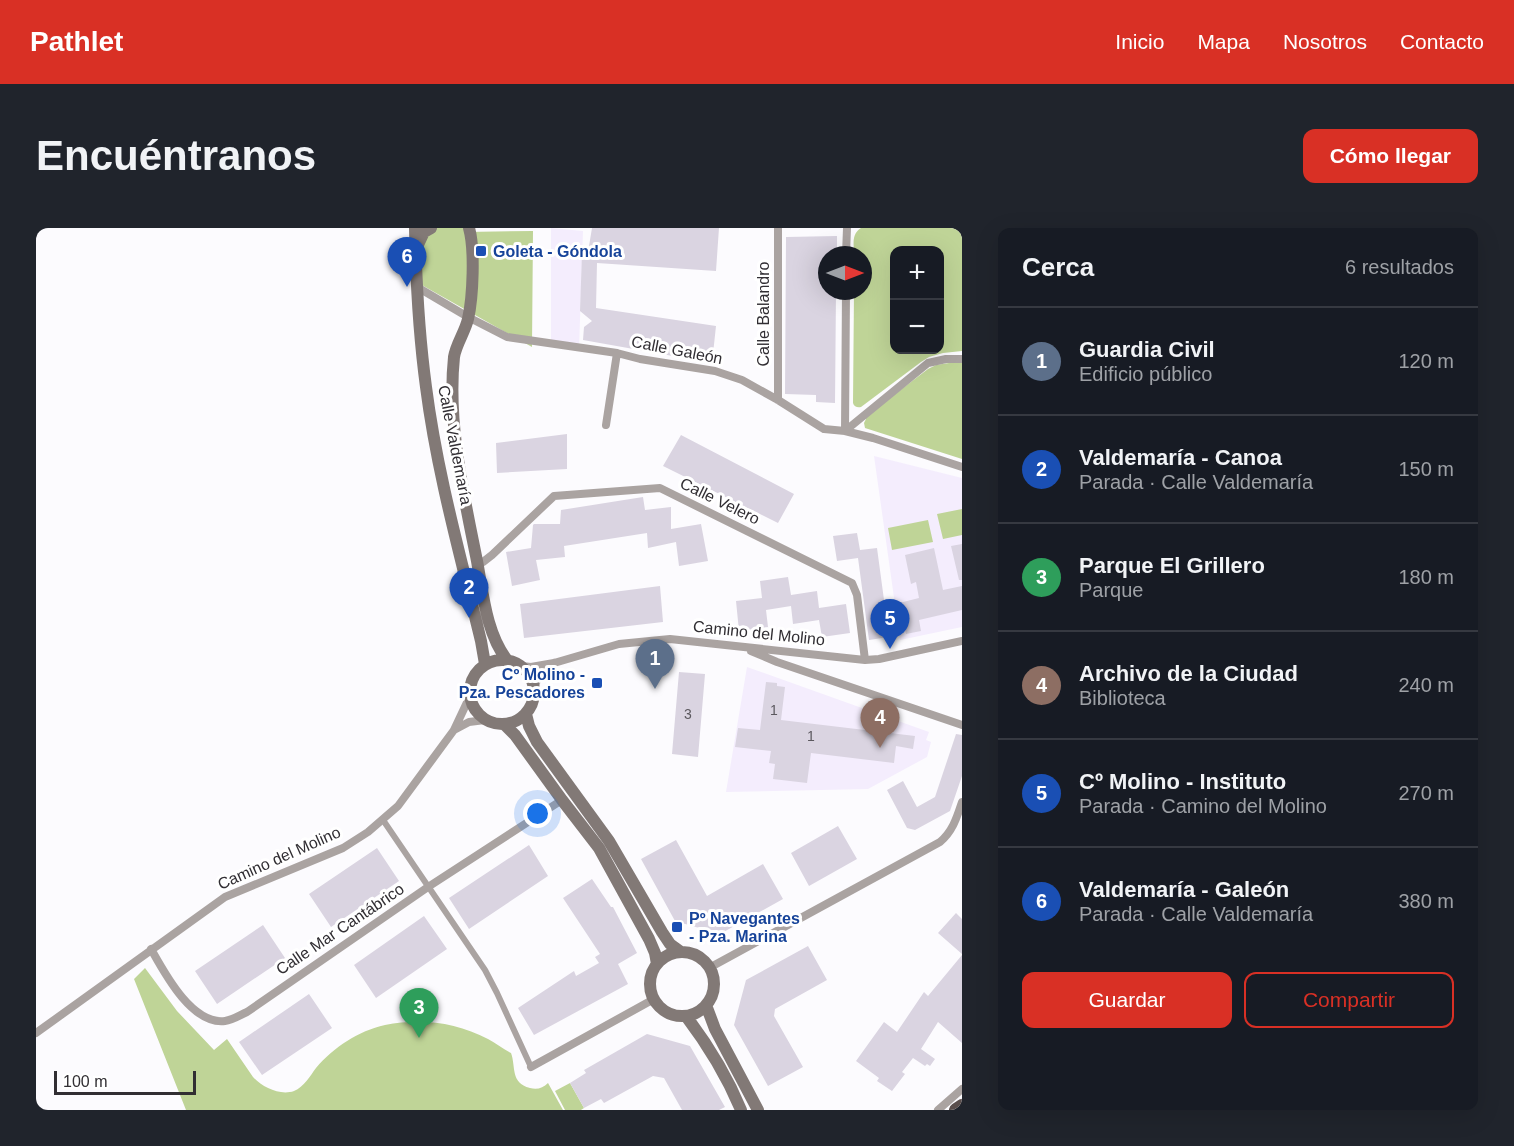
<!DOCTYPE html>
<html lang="es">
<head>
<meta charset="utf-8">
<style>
  :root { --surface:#171b24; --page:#20242c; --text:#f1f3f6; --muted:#9ea1a6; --line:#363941; --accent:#d93025 }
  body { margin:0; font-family:Arial,sans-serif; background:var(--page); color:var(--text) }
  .controls { position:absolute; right:18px; top:18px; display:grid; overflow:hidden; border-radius:12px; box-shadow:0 6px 24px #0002 }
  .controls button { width:54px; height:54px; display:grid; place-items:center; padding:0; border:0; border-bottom:2px solid var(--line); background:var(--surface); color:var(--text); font:30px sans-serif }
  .compass { position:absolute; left:782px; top:18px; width:54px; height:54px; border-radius:50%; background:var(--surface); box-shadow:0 6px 24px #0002; rotate:90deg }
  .scale { position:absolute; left:18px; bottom:15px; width:142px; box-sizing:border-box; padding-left:6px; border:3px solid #312e33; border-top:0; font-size:16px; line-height:21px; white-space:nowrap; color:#312e33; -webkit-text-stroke:4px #fff; paint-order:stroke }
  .you { position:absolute; left:502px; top:586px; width:21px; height:21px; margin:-15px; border:4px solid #fff; border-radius:50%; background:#1a73e8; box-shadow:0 0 0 9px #1a73e833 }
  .badge { display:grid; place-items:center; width:39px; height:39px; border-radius:50%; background:var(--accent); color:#fff; font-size:20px; font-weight:700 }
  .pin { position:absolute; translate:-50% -50px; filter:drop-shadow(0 2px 3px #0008) }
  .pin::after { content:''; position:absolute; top:32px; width:21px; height:18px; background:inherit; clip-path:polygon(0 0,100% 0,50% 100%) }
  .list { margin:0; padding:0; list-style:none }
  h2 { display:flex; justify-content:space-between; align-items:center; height:78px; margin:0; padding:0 24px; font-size:26px }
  h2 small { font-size:20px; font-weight:400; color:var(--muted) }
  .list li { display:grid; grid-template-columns:39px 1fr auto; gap:18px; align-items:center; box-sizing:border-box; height:108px; padding:0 24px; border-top:2px solid var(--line) }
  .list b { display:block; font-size:22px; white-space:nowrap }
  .list p { margin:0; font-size:20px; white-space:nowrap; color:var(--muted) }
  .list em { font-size:20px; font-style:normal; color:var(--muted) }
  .actions { display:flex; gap:12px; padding:18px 24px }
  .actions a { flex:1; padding:14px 0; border:2px solid var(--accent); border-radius:12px; text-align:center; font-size:21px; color:var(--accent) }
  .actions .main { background:var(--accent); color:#fff }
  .map { position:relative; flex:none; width:926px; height:882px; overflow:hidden; border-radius:12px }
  header { display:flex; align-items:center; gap:36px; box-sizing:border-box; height:84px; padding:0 30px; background:var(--accent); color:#fff }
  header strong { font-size:28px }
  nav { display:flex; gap:33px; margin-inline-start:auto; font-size:21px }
  .intro { display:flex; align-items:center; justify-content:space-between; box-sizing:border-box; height:144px; padding:0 36px }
  h1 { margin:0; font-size:42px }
  .button { padding:15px 27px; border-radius:12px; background:var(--accent); color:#fff; font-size:21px; font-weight:700 }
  main { display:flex; gap:36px; padding:0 36px }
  aside { flex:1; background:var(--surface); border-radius:12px; box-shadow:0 6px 24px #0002 }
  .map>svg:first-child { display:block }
  .built { fill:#f4edfd }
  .green { fill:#bfd497; fill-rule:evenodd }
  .building { fill:#dad4e1 }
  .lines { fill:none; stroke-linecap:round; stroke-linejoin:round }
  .pedestrian { stroke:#aaa3a1; stroke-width:6 }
  .minor { stroke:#aaa3a1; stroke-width:8 }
  .secondary { stroke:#827976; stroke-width:12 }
  .trunk { stroke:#5a4e4c; stroke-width:14 }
  .transit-dot { fill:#1a4fb4; stroke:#fff; stroke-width:2 }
  .labels { text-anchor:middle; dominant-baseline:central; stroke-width:6; stroke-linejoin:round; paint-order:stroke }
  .number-label { font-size:14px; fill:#5b585e }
  .transit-label { font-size:16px; font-weight:bold; fill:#164399; stroke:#fff; text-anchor:start }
  .street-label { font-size:16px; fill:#312e33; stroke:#fff }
</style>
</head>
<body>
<header>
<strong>Pathlet</strong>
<nav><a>Inicio</a><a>Mapa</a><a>Nosotros</a><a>Contacto</a></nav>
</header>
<div class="intro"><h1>Encuéntranos</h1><a class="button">Cómo llegar</a></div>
<main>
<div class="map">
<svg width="926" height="882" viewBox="0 0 926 882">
  <rect width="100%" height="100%" fill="#fcfbfe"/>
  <path class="built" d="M515 0 547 3 543 121 515 118Z
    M838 228 926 250V399L864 412Z
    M711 439 893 504 890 512 895 514 891 529 832 561 690 564Z"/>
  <path class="green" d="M386 0H428L429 4 497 3 496 119 384 56Z
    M825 0H926V123L907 125 893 129 885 134 825 179C822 180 818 179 817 175L818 63H827V27H818C818 17 815 6 825 0ZM858 22H904V122H858Z
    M926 133V231L829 200 828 195 830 191 829 189 892 141 900 137Z
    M926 281V307L907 311 901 286Z
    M892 292 897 314 856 322 852 300Z
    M109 740 141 783 178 822 191 811 217 849C226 859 244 868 258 863 268 859 274 848 280 840 298 819 322 803 349 797 384 790 420 794 452 811 460 815 467 821 475 825 480 838 474 855 494 860 501 862 507 860 512 855L527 882H150L98 751Z
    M534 855 548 880 545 882H529L519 863Z"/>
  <path class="building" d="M556 0H683L680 43 561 35 560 80 680 98 676 135 547 112 548 99 556 93 544 83 546 25 552 24Z
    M801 8V27H791V63H800L799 175 780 174V167L749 166 750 9Z
    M531 206V241L461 245 460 215Z
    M645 207 758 266 742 295 627 238Z
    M607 269 609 282 635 279V301L665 296 672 333 643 338 640 314 612 320 611 305 528 318 529 329 500 332 504 352 476 358 470 324 495 320 497 297 498 296H524L525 282Z
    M821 305 824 322 841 320 853 409 833 412 822 330 801 333 797 308Z
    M926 316V352H923L915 318Z
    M898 320 907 362 926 358V382L883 392 885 403 870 406 863 375 883 370 880 354 875 356 869 327Z
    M752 349 755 367 781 363 783 380 810 376 814 405 786 409 783 392 757 396 755 378 730 382 732 399 703 403 700 373 726 370 724 353Z
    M624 358 627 394 488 410 484 376Z
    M643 444 669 446 662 529 636 526Z
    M730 454 741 455V458L749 459 745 492 879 508 877 521 860 518 858 535 775 525 771 555 737 551 739 536 733 535 735 523 699 519 702 500 724 502Z
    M920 506 926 507V548L914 583 879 602 871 600 851 562 867 553 881 579 899 569Z
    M802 598 821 631 773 658 755 625Z
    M640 612 671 668 727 636 747 671 684 706 639 693 605 631Z
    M493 617 512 648 433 701 413 670Z
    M341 620 363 653 295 699 273 666Z
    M556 651 575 679H577L601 725 582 736 592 756 498 807 482 780 538 743 540 748 563 735 559 729 564 726 527 670Z
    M920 685 926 691V726L902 705Z
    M388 688 411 721 340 770 318 737Z
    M227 697 249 730 181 776 159 743Z
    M772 718 791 752 739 781 738 788 767 839 732 858 698 797 710 752Z
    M926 727V815L902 794 885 821 899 831 894 838 891 836 889 838 877 830 866 844 869 846 856 863 841 853 843 850 820 833 848 794 861 804 888 764 892 768Z
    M273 766 296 800 226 847 203 814Z
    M611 806 654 818 689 879 683 882H646L628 850 617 848 568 875 565 871 548 880 534 855 550 845 548 842Z"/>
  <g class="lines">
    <path class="pedestrian" d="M347 592 449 742 461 765 495 839"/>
    <path class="minor" d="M742 0V172
      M810 27 811 0
      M381 59 432 89 471 109 581 125 604 131 679 143 706 152 742 172 788 201 809 203 837 210 926 239
      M570 197 581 125
      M809 203 892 135 910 131H926
      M809 203 810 63
      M441 335 447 334 456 327 518 268 624 260 816 355 821 367 829 432
      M715 423 741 434 926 497
      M486 438 495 439 518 435 583 416 634 411 829 432 843 431 926 413
      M498 458 502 451 518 435
      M418 502 433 494 449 492
      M115 721C129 746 156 797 189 793 197 792 204 787 211 784L392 659 526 572
      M673 740 904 614C917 603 921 589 926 574
      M0 805 189 669 307 620 332 604 362 578 418 502 434 468
      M495 839 618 771
      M902 882 926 861"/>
    <path class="secondary" d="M379 0C380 53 383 107 390 159 401 245 425 330 445 413L449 436
      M433 0C439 21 437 69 432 91 429 104 420 116 418 129 411 196 428 268 441 333 447 365 450 405 471 432
      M380 21 388 4 395 0
      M434 464a32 32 0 1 1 64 0a32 32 0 1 1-64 0Z
      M490 486 493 498 501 514 573 613 626 704 634 716 645 724
      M469 497 479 507 526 572 563 620 613 711 619 725 621 736
      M614 756a32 32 0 1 1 64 0a32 32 0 1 1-64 0Z
      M670 777 679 801 722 882
      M650 788C672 817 691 848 705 882"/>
    <path class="trunk" d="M920 882 926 878"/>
  </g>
  <g class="transit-dot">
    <rect x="439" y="17" width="12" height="12" rx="3"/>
    <rect x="555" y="449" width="12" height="12" rx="3"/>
    <rect x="635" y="693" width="12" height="12" rx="3"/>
  </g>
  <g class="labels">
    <g class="number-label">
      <text x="738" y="482">1</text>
      <text x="652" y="486">3</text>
      <text x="775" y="508">1</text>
    </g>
    <g class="transit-label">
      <text x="457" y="23">Goleta - Góndola</text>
      <text x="549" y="446" text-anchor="end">Cº Molino -<tspan x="549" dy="18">Pza. Pescadores</tspan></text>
      <text x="653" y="690">Pº Navegantes<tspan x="653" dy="18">- Pza. Marina</tspan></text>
    </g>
    <g class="street-label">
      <text transform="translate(727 86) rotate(-90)">Calle Balandro</text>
      <text transform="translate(641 122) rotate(11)">Calle Galeón</text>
      <text transform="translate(419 217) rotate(79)">Calle Valdemaría</text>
      <text transform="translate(684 273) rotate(26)">Calle Velero</text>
      <text transform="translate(723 405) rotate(6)">Camino del Molino</text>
      <text transform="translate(243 630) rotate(-24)">Camino del Molino</text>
      <text transform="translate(304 701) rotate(-34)">Calle Mar Cantábrico</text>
    </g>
  </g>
</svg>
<div class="controls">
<button>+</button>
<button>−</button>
</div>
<svg class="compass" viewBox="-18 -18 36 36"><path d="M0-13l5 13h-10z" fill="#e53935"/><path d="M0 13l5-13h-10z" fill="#9ea1a6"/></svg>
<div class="scale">100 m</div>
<div class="you"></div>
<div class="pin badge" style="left:619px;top:461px;background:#5c6f8a">1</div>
<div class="pin badge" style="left:433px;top:390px;background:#1a4fb4">2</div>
<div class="pin badge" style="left:383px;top:810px;background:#2e9e5b">3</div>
<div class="pin badge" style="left:844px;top:520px;background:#8d6e63">4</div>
<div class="pin badge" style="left:854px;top:421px;background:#1a4fb4">5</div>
<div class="pin badge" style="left:371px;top:59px;background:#1a4fb4">6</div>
</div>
<aside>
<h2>Cerca<small>6 resultados</small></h2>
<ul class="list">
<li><span class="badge" style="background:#5c6f8a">1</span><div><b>Guardia Civil</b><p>Edificio público</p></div><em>120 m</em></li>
<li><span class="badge" style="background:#1a4fb4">2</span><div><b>Valdemaría - Canoa</b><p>Parada · Calle Valdemaría</p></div><em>150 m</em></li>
<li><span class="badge" style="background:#2e9e5b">3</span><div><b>Parque El Grillero</b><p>Parque</p></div><em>180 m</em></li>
<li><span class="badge" style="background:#8d6e63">4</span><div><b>Archivo de la Ciudad</b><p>Biblioteca</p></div><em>240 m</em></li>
<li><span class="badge" style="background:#1a4fb4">5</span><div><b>Cº Molino - Instituto</b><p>Parada · Camino del Molino</p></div><em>270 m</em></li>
<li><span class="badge" style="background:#1a4fb4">6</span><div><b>Valdemaría - Galeón</b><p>Parada · Calle Valdemaría</p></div><em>380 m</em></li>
</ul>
<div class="actions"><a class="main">Guardar</a><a>Compartir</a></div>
</aside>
</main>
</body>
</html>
